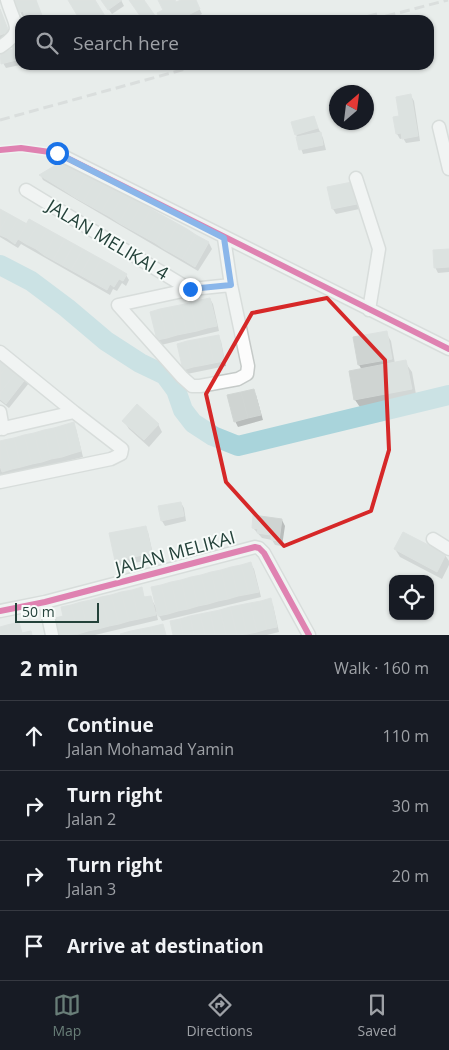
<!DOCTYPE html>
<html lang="en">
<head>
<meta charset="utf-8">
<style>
  :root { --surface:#171b24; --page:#20242c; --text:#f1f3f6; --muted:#9ea1a6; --line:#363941; --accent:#697e78 }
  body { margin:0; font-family:"Open Sans",sans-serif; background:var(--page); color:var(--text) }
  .controls { position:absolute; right:15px; bottom:15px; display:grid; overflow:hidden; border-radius:10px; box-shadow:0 1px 4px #0004 }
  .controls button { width:45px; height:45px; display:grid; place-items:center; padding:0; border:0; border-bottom:1px solid var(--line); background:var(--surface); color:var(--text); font:25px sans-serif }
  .compass { position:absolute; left:329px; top:85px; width:45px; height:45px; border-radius:50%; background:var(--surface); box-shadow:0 1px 4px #0004; rotate:28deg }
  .scale { position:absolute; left:15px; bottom:12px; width:84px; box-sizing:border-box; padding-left:5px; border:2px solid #24423a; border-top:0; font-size:14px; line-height:18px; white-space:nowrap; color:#24423a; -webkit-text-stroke:4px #f7fbf9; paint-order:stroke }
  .stop { position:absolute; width:15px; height:15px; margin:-11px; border:4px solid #1a73e8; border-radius:50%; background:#fff }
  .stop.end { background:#1a73e8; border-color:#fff; box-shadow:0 1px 5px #0008 }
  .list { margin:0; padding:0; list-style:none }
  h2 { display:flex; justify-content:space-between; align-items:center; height:65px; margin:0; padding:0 20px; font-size:21px }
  h2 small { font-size:16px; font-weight:400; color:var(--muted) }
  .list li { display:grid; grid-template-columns:32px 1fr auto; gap:15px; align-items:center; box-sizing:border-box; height:70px; padding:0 20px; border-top:1px solid var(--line) }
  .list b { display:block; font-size:19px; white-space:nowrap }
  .list p { margin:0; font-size:16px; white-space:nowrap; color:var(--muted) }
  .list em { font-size:16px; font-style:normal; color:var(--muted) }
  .icon { flex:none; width:28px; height:28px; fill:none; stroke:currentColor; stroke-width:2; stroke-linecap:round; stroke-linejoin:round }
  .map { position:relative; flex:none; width:449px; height:635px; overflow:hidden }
  .search { position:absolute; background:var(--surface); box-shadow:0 1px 4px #0004; left:15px; right:15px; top:15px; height:55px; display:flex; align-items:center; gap:12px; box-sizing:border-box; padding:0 18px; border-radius:15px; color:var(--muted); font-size:19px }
  .sheet { height:345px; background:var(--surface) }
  nav { display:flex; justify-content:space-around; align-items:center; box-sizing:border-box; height:70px; border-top:1px solid var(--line); background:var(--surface); font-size:14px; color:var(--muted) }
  nav a { display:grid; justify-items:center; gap:2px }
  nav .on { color:var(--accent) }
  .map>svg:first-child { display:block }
  .shadow { fill:#0003 }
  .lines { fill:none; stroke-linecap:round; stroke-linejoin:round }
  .river { stroke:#a9d4db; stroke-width:20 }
  .building { fill:#cfd4d2; stroke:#d1d6d4 }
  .minor-casing { stroke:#c5cac8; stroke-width:15 }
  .minor { stroke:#fcfcfc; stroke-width:12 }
  .rail { stroke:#c9cdcc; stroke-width:3; stroke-dasharray:10 5; stroke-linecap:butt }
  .cycleway-casing { stroke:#f7fbf9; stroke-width:9 }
  .cycleway { stroke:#d6006c; stroke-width:6 }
  .route { stroke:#1a73e8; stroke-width:6 }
  .marked { fill:none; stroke:#d62828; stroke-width:4; stroke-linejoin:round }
  .labels { text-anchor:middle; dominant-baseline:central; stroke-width:4; stroke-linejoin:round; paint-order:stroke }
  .street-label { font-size:18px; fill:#24423a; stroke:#f7fbf9 }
</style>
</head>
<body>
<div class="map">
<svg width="449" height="635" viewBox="0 0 449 635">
  <rect width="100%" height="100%" fill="#e8edeb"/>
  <path class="shadow" d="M16 0H36L43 20H27L26 16 23 17 20 12Z
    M69 0H94L106 20H81Z
    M102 0H121L124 6 112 14Z
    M160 0H174L176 4 184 0H195L202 14 190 20H162L159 13 165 10Z
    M0 9 10 37 0 41Z
    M20 40V65L6 68 3 63 14 50Z
    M411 96 414 101 420 141 406 143 403 138 400 139 397 134 400 117Z
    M313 117 323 138 326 150 303 154 296 134Z
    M66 160 209 243 212 249 198 271 43 180 41 176Z
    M356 182 364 208 336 214 333 209Z
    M0 210 126 275 129 280 126 286 122 283 117 291 113 289 110 295 21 244 18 248 0 237Z
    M449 250V272L438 273 435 267Z
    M210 299 213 304 219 331 161 345 158 340Z
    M386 333 391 341 395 364 405 362 412 372 417 400 362 410 355 400 362 370 359 365Z
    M218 336 221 341 226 366 187 374 184 369Z
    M0 358 29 383 9 408 0 401Z
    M253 390 256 395 263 420 238 427 235 421Z
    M124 421 158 424 162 432 149 447 129 429Z
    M73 424 76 429 83 457 0 478V443Z
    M181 503 184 508 186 521 165 526 162 521Z
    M282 520 285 526 282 546 275 545 272 540 262 538 253 528Z
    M145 527 148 532 154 559 119 566 116 561Z
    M395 549 445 555 449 561V565L442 579 400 557Z
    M251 564 254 569 261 597 162 621 156 611 158 620 95 635H56L64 617 141 589 145 598 150 597 156 607Z
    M270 600 273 605 279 632 267 635H174Z"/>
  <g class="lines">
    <path class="river" d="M0 265 31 281 67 308 106 341 140 363 165 375 176 390 183 410 193 423 213 436 238 446 449 395"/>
  </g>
  <path class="building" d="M15 0H36L43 18 36 20H26L23 11 19 13Z
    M68 0H95L105 16 98 20H80Z
    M101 0H122L108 10Z
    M129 0H144L158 20H143Z
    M158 0H175L176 2 181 0H196L200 9 178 20H169L167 18 161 20 157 13 163 10Z
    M0 9 9 32 0 35Z
    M20 38V59L1 64 0 52 13 49 12 45 16 44 15 40Z
    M411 94 418 136 402 139 401 133 396 134 393 117 399 116 396 97Z
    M314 116 318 128 295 135 291 122Z
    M321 132 323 145 299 150 296 137Z
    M66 159 80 167 65 191 39 175Z
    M80 167 89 172 74 197 65 191Z
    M89 172 97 177 83 202 74 197Z
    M97 177 106 182 92 207 83 202Z
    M357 181 362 203 332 209 327 187Z
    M106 182 115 188 101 212 92 207Z
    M115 188 124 193 110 217 101 212Z
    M124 193 133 198 119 223 110 217Z
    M133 198 142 203 128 228 119 223Z
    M142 203 151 209 137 233 128 228Z
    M0 209 9 214 0 230Z
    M151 209 160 214 146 238 137 233Z
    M9 214 18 219 7 238 0 235V230Z
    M160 214 169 219 155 243 146 238Z
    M18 219 27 224 15 244 7 238Z
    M29 219 38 224 26 244 18 239Z
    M169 219 178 224 164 249 155 243Z
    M38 224 47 229 36 249 26 244Z
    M178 224 187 229 173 254 164 249Z
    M47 229 56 234 44 255 36 249Z
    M187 229 196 235 182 259 173 254Z
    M56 234 65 239 53 260 44 255Z
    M196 235 209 242 195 267 182 259Z
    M65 239 74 244 62 265 53 260Z
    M74 244 83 249 71 270 62 265Z
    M83 249 92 254 80 275 71 270Z
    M449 249V267L434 268 433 250Z
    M92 254 101 259 89 280 80 275Z
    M101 259 110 264 98 285 89 280Z
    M110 264 127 274 123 281 119 279 114 287 110 284 107 290 98 285Z
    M210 298 217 326 207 328 200 300Z
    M200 300 207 328 197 331 190 303Z
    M190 303 197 331 187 333 180 305Z
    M180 305 187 333 177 335 170 307Z
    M170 307 177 335 167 338 160 309Z
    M160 309 167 338 157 340 150 312Z
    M387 331 392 359 358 365 353 337Z
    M219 335 224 361 214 363 208 337Z
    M208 337 214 363 204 365 198 339Z
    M198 339 204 365 193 367 187 341Z
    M187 341 193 367 183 370 177 344Z
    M0 358 9 364 0 375Z
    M406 360 412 389 354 400 349 371Z
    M9 364 18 370 0 393V375Z
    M18 370 27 377 6 404 0 399V393Z
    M254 389 261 415 248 418 241 392Z
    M241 392 248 418 234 422 227 395Z
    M137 404 159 424 144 440 122 421Z
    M74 422 81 451 71 454 64 425Z
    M64 425 71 454 62 457 54 428Z
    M54 428 62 457 51 459 44 430Z
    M44 430 51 459 42 462 34 433Z
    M34 433 42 462 32 464 24 435Z
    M24 435 32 464 21 467 14 438Z
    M14 438 21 467 12 469 4 440Z
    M4 440 12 469 2 472 0 466V441Z
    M181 502 184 516 161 521 158 506Z
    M253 515 282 519 279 541 271 540V535L257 533 258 529 252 528Z
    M146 526 152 553 115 561 109 533Z
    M403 532 446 554 437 572 394 549Z
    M251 562 259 592 249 594 241 565Z
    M241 565 249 594 238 596 231 567Z
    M231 567 238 596 228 599 221 570Z
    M221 570 228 599 218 601 211 572Z
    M211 572 218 601 208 604 201 575Z
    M201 575 208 604 198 606 191 577Z
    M191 577 198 606 188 609 181 580Z
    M181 580 188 609 178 611 171 582Z
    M171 582 178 611 168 614 161 585Z
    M161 585 168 614 158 616 151 587Z
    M142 587 144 597 151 596 156 615 139 619 132 590Z
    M132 590 139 619 129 621 121 592Z
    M121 592 129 621 119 624 111 595Z
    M111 595 119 624 109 626 101 597Z
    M101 597 109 626 98 629 91 600Z
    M271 598 277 627 267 629 261 601Z
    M91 600 98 629 88 631 81 602Z
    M261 601 267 629 257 632 250 603Z
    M81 602 88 631 78 634 71 605Z
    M250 603 257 632 247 634 240 605Z
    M71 605 78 634 55 635 51 619 63 616 61 607Z
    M240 605 247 634 237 635 230 607Z
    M230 607 237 635H226L220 610Z
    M220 610 226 635H215L210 612Z
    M210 612 215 635H205L200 614Z
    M200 614 205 635H194L190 616Z
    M190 616 194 635H183L180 619Z
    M180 619 183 635H173L170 621Z
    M19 622 22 633 31 631 32 635H10L7 625Z
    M163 624 166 635H153L151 627Z
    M7 625 10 635H0V627Z
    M151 627 153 635H142L141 629Z
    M141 629 142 635H132L131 631Z
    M131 631 132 635H121L120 634Z"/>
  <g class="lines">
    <defs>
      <path id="minor" d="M0 47C26 30 14 25 7 0
        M439 127 449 169
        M57 153 449 349
        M356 178 379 249 369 310
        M26 190 189 289
        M224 238 231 285 248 366 247 374 238 379 200 386H192L182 377 118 305 192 289 231 285
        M0 352 74 412
        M0 412 3 429
        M0 429 74 412 122 449 121 454 111 459 0 482
        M433 539 449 549
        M45 602 52 635
        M0 611 45 602 255 547 259 548 264 553 309 635"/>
    </defs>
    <use href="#minor" class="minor-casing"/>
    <use href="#minor" class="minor"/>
    <path class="rail" d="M353 20 377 14
      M371 20 448 0
      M0 120 200 65"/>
    <defs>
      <path id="cycleway" d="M0 150 21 148 57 153 449 349
        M0 611 45 602 255 547 259 548 264 553 309 635"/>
    </defs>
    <use href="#cycleway" class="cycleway-casing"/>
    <use href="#cycleway" class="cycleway"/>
  </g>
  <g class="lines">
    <path class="route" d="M57 153 224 238 231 285 190 289"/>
  </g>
  <path d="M0 0H449V635H0ZM327 298 385 360 389 450 371 511 284 546 226 482 206 394 252 313Z" fill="#e8edeb" fill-opacity=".55" fill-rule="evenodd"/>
  <path class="marked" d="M327 298 385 360 389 450 371 511 284 546 226 482 206 394 252 313Z"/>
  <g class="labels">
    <g class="street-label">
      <text transform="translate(108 239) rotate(31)">JALAN MELIKAI 4</text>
      <text transform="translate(175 552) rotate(-15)">JALAN MELIKAI</text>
    </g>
  </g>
</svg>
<div class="controls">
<button><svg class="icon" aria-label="locate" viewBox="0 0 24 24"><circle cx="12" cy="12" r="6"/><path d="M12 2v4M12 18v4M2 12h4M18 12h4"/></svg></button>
</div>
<svg class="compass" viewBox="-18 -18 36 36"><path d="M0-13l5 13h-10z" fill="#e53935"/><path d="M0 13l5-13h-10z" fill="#9ea1a6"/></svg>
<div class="scale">50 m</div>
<div class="stop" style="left:57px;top:153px"></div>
<div class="stop end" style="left:190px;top:289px"></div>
<div class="search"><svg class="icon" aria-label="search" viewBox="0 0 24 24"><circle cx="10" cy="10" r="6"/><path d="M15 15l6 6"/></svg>Search here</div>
</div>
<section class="sheet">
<h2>2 min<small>Walk · 160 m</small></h2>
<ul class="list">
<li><svg class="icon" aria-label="ahead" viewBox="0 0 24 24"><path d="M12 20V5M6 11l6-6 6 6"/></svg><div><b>Continue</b><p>Jalan Mohamad Yamin</p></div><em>110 m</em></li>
<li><svg class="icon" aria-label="right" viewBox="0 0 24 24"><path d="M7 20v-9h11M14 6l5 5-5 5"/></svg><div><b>Turn right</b><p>Jalan 2</p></div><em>30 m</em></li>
<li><svg class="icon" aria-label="right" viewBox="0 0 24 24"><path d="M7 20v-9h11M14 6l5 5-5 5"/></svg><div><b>Turn right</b><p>Jalan 3</p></div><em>20 m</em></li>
<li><svg class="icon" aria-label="arrive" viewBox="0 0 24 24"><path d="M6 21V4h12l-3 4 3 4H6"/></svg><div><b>Arrive at destination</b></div></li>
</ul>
</section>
<nav>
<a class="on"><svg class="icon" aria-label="map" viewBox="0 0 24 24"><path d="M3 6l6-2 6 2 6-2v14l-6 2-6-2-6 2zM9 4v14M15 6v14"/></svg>Map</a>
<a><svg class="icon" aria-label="directions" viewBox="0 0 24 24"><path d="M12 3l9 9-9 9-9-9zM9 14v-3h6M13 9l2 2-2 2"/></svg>Directions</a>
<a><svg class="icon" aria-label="saved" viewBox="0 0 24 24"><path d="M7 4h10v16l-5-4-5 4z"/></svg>Saved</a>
</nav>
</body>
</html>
